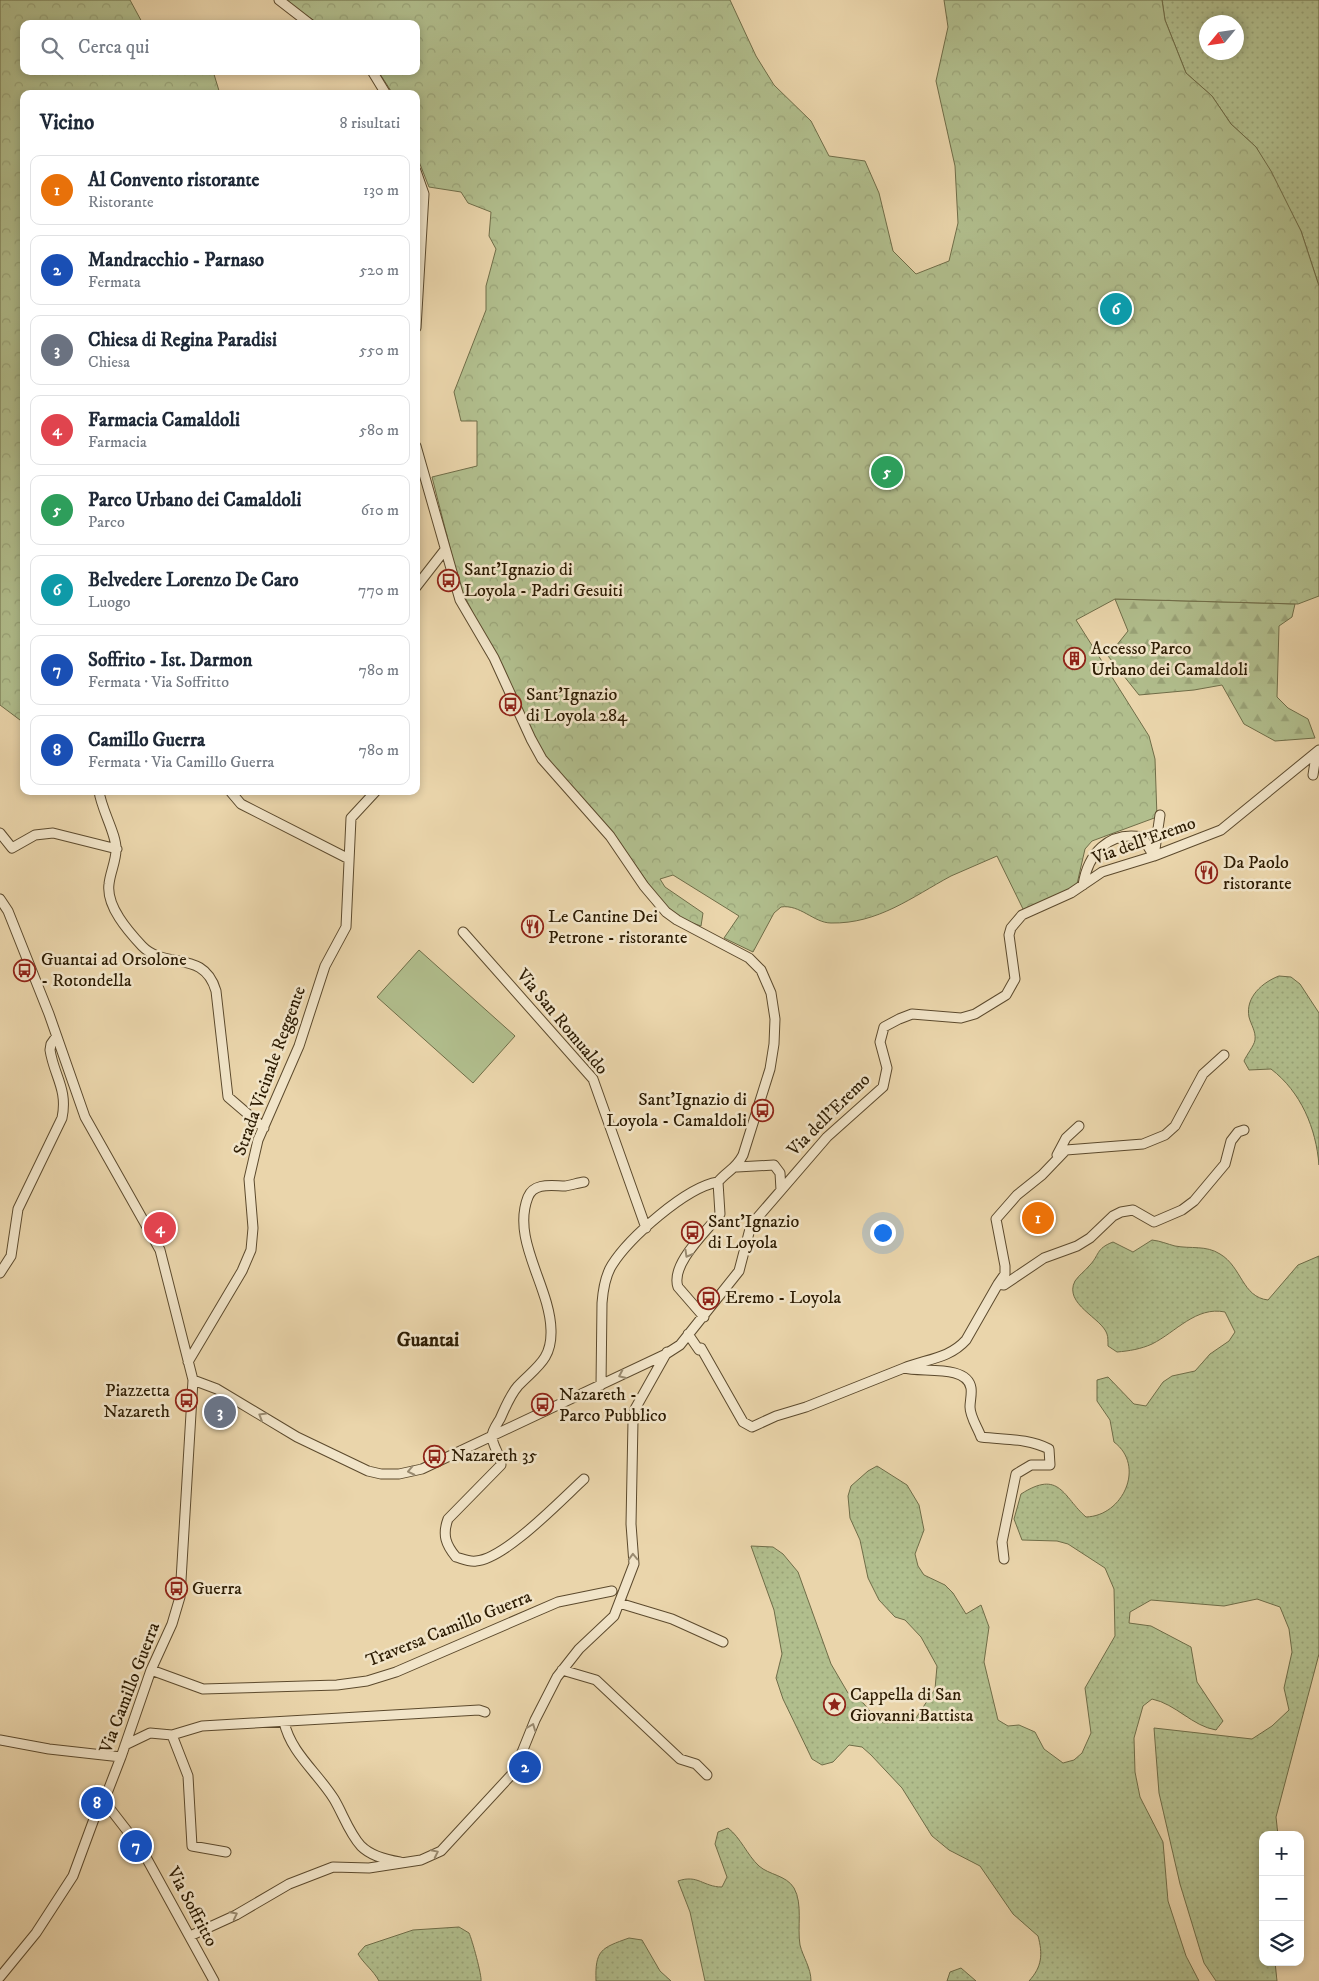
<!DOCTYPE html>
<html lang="it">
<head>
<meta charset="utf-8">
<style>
  :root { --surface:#fff; --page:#f6f6f7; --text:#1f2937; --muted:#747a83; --line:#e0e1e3; --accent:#8f2418 }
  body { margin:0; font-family:"IM FELL DW Pica",serif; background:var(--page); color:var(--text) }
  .controls { position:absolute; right:15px; bottom:15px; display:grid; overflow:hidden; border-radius:10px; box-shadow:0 2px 8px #0003 }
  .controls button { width:45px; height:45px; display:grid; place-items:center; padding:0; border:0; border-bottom:1px solid var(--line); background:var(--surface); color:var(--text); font:25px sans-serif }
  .compass { position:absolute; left:1199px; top:15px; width:45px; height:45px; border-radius:50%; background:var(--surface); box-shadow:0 2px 8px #0003; rotate:241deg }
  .you { position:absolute; left:882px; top:1232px; width:18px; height:18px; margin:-12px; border:4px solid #fff; border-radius:50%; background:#1a73e8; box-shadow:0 0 0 8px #1a73e833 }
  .badge { display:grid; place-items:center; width:32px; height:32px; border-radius:50%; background:var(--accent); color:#fff; font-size:16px; font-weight:700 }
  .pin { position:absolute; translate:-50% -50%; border:2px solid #fff; box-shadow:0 1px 5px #0006 }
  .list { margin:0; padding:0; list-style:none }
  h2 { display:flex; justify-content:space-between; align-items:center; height:65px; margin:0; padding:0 20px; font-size:21px }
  h2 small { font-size:16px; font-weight:400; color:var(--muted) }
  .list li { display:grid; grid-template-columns:32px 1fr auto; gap:15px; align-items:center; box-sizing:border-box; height:70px; margin:0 10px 10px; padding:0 10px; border:1px solid var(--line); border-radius:10px }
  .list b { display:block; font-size:19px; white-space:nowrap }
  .list p { margin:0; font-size:16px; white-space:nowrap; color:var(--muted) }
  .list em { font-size:16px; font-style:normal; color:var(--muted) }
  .icon { flex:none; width:28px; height:28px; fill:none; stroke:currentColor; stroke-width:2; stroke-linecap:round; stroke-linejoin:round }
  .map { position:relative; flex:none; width:1319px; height:1981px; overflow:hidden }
  .search { position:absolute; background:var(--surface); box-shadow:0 2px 8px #0003; left:20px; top:20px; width:400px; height:55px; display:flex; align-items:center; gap:12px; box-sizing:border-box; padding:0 18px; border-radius:10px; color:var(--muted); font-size:19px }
  .panel { position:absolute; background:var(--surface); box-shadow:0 2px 8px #0003; left:20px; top:90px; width:400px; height:705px; border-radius:10px }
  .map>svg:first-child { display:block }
  .grass { fill:url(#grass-dots); stroke:#6f6d48; fill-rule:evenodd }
  .forest { fill:url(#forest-firs); stroke:#6f6d48 }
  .park { fill:url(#park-crowns); stroke:#6f6d48 }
  .garden { fill:#b1be8d; stroke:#6f6d48 }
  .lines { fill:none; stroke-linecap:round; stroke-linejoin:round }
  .minor-casing { stroke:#5c4a2d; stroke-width:11 }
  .minor { stroke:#f1e4c8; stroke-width:9 }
  .oneway { stroke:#998a6f }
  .labels { text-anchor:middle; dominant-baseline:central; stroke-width:5; stroke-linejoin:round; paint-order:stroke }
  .poi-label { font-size:18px; fill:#2d1c03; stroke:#f1e4c8; text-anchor:start }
  .street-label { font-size:18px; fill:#2d1c03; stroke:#f1e4c8 }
  .quarter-label { font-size:20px; font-weight:bold; fill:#2d1c03; stroke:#f1e4c8 }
</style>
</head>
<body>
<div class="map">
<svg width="1319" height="1981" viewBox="0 0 1319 1981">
  <defs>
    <pattern id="grass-dots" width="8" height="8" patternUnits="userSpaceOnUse" patternTransform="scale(1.25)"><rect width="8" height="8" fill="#b1be8d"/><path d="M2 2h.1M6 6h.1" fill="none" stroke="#99a378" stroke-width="1.8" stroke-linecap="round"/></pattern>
    <pattern id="forest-firs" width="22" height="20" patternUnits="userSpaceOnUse" patternTransform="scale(1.25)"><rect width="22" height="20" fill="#b1be8d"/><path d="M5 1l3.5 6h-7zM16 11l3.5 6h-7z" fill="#99a378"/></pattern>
    <pattern id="park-crowns" width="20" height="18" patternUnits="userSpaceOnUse" patternTransform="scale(1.25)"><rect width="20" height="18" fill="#b1be8d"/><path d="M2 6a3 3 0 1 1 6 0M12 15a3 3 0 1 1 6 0" fill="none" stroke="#99a378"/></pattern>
  </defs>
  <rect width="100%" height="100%" fill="#ead5ab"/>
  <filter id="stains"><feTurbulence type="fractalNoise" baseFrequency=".004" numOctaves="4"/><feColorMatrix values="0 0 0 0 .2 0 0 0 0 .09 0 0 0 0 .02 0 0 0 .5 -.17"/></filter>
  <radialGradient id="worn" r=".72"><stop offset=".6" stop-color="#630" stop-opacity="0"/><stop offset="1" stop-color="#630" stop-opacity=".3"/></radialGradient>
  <path class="grass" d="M1162 0H1319V286L1301 231 1256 147 1231 124 1212 96 1186 73 1165 20ZM1206 22H1236V52H1206Z
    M1279 976 1291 977 1300 984 1319 1013V1165C1316 1128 1301 1092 1271 1069L1249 1070 1244 1061C1247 1054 1254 1046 1255 1040 1256 1031 1251 1025 1249 1017 1245 997 1263 982 1279 976Z
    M1152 1240C1161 1241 1167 1244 1175 1246 1191 1249 1206 1245 1220 1254 1242 1267 1242 1297 1268 1300L1298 1265 1319 1256V1654L1276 1817 1278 1835H1263V1962H1275L1277 1981H1216L1204 1963 1180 1884 1159 1793 1154 1728 1252 1739 1272 1726 1289 1710 1284 1688 1292 1652 1289 1629 1280 1607 1257 1599 1224 1606 1151 1600 1130 1612 1129 1623 1151 1626 1191 1647 1197 1682 1223 1721 1216 1730C1192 1726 1176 1704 1152 1699L1143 1706 1134 1738 1135 1772 1140 1797 1163 1842 1168 1901 1186 1956 1199 1981H1029C1042 1967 1043 1954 1038 1936L1013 1914 980 1866 949 1850 932 1836 902 1788 871 1755 862 1747 849 1745 833 1762 822 1765 812 1759 783 1699 776 1678 782 1654 774 1610 751 1546 773 1547 783 1554 798 1572 831 1664 848 1693 859 1698 874 1716 884 1723H906L916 1718 935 1689 937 1666 921 1637 905 1620 895 1617 879 1600 868 1578 860 1540 850 1518 848 1496 851 1486 868 1471 877 1466 907 1485 919 1505 924 1530 915 1554 918 1566 924 1575 945 1585 953 1593 966 1614 981 1605 989 1627 984 1662 998 1720 1008 1726 1019 1725 1035 1732 1044 1749 1063 1763 1074 1760 1082 1753 1091 1733 1085 1688 1115 1636 1114 1589 1105 1568 1068 1544 1057 1541 1022 1540 1014 1519 1021 1494C1060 1469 1063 1497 1086 1517 1123 1516 1146 1466 1114 1442L1110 1420 1097 1401V1380L1108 1377 1134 1404 1146 1406 1163 1382 1172 1376 1195 1371 1210 1354 1229 1341 1235 1332 1225 1312C1196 1306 1176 1332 1152 1344 1141 1349 1129 1351 1117 1352L1108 1346C1108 1342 1108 1337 1107 1334 1102 1318 1063 1304 1075 1281 1079 1275 1085 1271 1089 1266 1100 1255 1095 1249 1113 1242L1133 1252Z
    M728 1828C741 1838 747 1855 759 1866 769 1875 786 1875 794 1888 803 1904 797 1927 800 1945 803 1957 811 1968 811 1981H705L690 1912 678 1881C698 1874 703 1887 722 1887L727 1877 715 1844 718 1832Z
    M459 1927 469 1933C472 1939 482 1976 481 1981H379C373 1970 364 1964 358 1954L365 1946 413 1930Z
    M629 1938 642 1940 660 1971 671 1981H596C595 1950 601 1948 629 1938Z
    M961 1968 976 1981H947L950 1972Z"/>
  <path class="forest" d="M1115 599 1295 604 1292 617 1279 626 1277 697 1288 708 1308 719 1315 738 1275 741 1244 724 1222 685 1194 690 1139 695 1108 656 1128 631Z"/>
  <path class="park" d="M0 0H130L143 24H24V71H213L220 94H24V723L0 705Z
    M284 0H730L756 56 774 85 811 121 829 156 865 161 879 193 893 251 916 274 949 261 958 223 955 166 936 81 948 27 944 0H1162L1165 20 1186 73 1212 96 1231 124 1256 147 1271 171 1301 231 1319 286V596L1298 604 1115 599 1076 620 1149 736 1155 759 1157 817 1092 841 1085 849 1077 884 1067 891 1024 911 997 856C982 863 966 869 951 876 912 897 878 924 831 923 814 923 800 904 781 907L774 913 753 952 724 938 739 916 673 875 660 879 665 887 703 913 701 926 684 920 661 902 612 831 548 760 537 742 460 587 432 477 477 466V421H461L454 392 486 310V286L496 249 489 236 491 212 468 203 461 192 429 187 416 154V94H393L378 71H416V24H319Z"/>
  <path class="garden" d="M419 950 515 1036 473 1083 377 997Z"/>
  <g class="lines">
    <defs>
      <path id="minor" d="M279 0 310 24
        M372 71 386 94
        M416 171 424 194 416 328
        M416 446 460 600 494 658 531 739 542 759 610 836 644 886 666 912 677 920 749 958 761 970 771 993 775 1019 774 1044 770 1069 743 1155C736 1169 727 1171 718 1182L720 1214C707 1231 670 1264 678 1287L704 1317
        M416 587 444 551
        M1313 775 1315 762 1319 758
        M99 791C101 809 117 835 116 850 116 861 110 873 109 884 106 906 128 931 142 946 165 970 204 949 216 991L228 1097 264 1128
        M230 791 241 804 349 859
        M0 833 12 848 35 835 53 833 117 849
        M1154 856 1160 815
        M1083 885C1088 854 1108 831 1142 837L1154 856
        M0 899 8 911 49 1014 85 1117 160 1250 193 1380 180 1597 172 1624 151 1670 121 1757 104 1801 94 1819 73 1876 36 1933 0 1977
        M463 932 593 1079 646 1228
        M1057 1155 1066 1138 1079 1126
        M737 1167 774 1165 780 1173 781 1190
        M584 1182C578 1183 571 1185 565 1186 553 1186 534 1182 528 1197 511 1240 550 1286 551 1330 552 1360 536 1367 518 1386 510 1395 505 1408 500 1419 497 1424 492 1431 492 1436 492 1446 501 1455 501 1465L448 1519C442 1535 446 1545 456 1557 463 1559 469 1562 476 1561 505 1559 561 1500 584 1479
        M0 1273 11 1256 18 1209 62 1118C68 1089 54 1076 50 1050L51 1044 56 1037
        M998 1284 1005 1274V1266L996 1219 1017 1195 1042 1175 1066 1150 1143 1144 1165 1135 1175 1126 1203 1074 1224 1055
        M688 1334 699 1350 701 1348 743 1422 752 1427 776 1416 806 1407 904 1368C921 1373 967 1364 971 1388 972 1394 970 1401 970 1407 970 1417 978 1428 981 1437 1005 1440 1027 1438 1049 1449L1050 1465H1031L1016 1474 1002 1542 1004 1559
        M188 1362 242 1271 251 1250 253 1228 249 1179 258 1140 299 1046 325 966 346 927 351 818 376 791
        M904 1368C926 1359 949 1359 966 1340L998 1284 1004 1285 1044 1258 1077 1246 1090 1238 1113 1216 1121 1212 1133 1210 1154 1222 1182 1210 1194 1201 1225 1164 1231 1141 1238 1132 1244 1130
        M193 1380 217 1389 297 1437 368 1471 381 1474H399L422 1469 666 1354 680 1345 739 1271 751 1225 827 1137 883 1087 887 1068 880 1042 884 1027 899 1019 912 1014 961 1018 975 1014 1006 995 1015 979 1009 935 1011 928 1022 915 1071 893 1102 872 1154 856 1221 830 1319 750
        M601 1385 602 1303C603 1290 605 1276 612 1265 629 1238 686 1187 718 1182
        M619 1603 672 1619 723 1642
        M151 1670 203 1689 337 1685 367 1681 396 1672 558 1602 612 1591
        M562 1670 596 1680 680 1759 696 1764 707 1775
        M284 1722C291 1753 317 1772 334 1799 343 1814 349 1833 361 1846 370 1855 387 1860 400 1862
        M172 1735 188 1776 192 1846 226 1852
        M0 1740 49 1749 121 1757
        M125 1745 150 1733 172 1735 202 1726 479 1710 485 1712
        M104 1801 142 1850 214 1981
        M190 1936 236 1915 289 1884 333 1867 369 1868 421 1860 441 1851 514 1772 535 1720 557 1677 579 1649 614 1616 634 1564 631 1524 633 1421 635 1409 667 1352"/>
    </defs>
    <use href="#minor" class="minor-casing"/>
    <use href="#minor" class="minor"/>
  </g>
  <defs><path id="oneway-chevron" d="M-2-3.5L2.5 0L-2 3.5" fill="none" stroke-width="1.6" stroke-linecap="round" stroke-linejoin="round" transform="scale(1.25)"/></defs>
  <g class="oneway">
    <use href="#oneway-chevron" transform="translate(688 1254) rotate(120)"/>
    <use href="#oneway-chevron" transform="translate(622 1375) rotate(155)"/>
    <use href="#oneway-chevron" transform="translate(262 1416) rotate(-149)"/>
    <use href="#oneway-chevron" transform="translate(411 1471) rotate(168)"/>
    <use href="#oneway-chevron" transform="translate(633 1557) rotate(-92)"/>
    <use href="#oneway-chevron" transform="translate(532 1727) rotate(-69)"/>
    <use href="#oneway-chevron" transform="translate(435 1853) rotate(-26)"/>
    <use href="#oneway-chevron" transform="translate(234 1915) rotate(-27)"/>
  </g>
  <defs>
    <symbol id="bus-ring" viewBox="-11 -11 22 22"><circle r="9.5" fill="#f1e4c8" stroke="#8f2418" stroke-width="1.5"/><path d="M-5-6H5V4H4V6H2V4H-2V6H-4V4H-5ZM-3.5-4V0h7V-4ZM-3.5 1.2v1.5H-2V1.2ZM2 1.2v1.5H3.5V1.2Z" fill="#8f2418"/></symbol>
    <symbol id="building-ring" viewBox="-11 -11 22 22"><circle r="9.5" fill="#f1e4c8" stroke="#8f2418" stroke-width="1.5"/><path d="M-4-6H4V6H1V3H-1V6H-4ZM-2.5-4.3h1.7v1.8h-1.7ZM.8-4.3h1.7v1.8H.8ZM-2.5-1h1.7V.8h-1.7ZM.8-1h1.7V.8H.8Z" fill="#8f2418"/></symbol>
    <symbol id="restaurant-ring" viewBox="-11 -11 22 22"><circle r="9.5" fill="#f1e4c8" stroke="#8f2418" stroke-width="1.5"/><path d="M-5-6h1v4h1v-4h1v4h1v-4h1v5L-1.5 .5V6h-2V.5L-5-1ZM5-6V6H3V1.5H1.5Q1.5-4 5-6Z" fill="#8f2418"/></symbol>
    <symbol id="sight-ring" viewBox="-11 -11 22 22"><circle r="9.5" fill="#f1e4c8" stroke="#8f2418" stroke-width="1.5"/><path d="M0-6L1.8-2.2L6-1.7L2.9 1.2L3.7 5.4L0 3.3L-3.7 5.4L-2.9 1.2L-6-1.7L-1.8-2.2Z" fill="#8f2418"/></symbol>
  </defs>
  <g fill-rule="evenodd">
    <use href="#bus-ring" x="436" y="568" width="25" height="25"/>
    <use href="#building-ring" x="1062" y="646" width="25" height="25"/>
    <use href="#bus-ring" x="498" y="692" width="25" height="25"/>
    <use href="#restaurant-ring" x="1194" y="860" width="25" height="25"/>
    <use href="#restaurant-ring" x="520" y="914" width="25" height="25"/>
    <use href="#bus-ring" x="12" y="958" width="25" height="25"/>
    <use href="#bus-ring" x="750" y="1098" width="25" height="25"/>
    <use href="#bus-ring" x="680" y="1220" width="25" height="25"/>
    <use href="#bus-ring" x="696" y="1286" width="25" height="25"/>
    <use href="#bus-ring" x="174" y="1388" width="25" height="25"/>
    <use href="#bus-ring" x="530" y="1392" width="25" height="25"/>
    <use href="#bus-ring" x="422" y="1444" width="25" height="25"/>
    <use href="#bus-ring" x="164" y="1576" width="25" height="25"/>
    <use href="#sight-ring" x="822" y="1692" width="25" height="25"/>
  </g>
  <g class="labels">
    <g class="poi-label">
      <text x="464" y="570">Sant'Ignazio di<tspan x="464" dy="21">Loyola - Padri Gesuiti</tspan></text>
      <text x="1091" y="649">Accesso Parco<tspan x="1091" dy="21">Urbano dei Camaldoli</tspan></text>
      <text x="526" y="695">Sant'Ignazio<tspan x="526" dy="21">di Loyola 284</tspan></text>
      <text x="1223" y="863">Da Paolo<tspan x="1223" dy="21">ristorante</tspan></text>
      <text x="548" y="917">Le Cantine Dei<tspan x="548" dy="21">Petrone - ristorante</tspan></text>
      <text x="41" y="960">Guantai ad Orsolone<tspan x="41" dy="21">- Rotondella</tspan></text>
      <text x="747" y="1100" text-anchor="end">Sant'Ignazio di<tspan x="747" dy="21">Loyola - Camaldoli</tspan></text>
      <text x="708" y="1222">Sant'Ignazio<tspan x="708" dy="21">di Loyola</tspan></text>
      <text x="725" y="1298">Eremo - Loyola</text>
      <text x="170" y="1391" text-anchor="end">Piazzetta<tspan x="170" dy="21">Nazareth</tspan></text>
      <text x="559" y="1395">Nazareth -<tspan x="559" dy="21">Parco Pubblico</tspan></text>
      <text x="451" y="1456">Nazareth 35</text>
      <text x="192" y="1589">Guerra</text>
      <text x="850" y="1695">Cappella di San<tspan x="850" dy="21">Giovanni Battista</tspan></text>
    </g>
    <g class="street-label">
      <text transform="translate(1144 841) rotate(-20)">Via dell'Eremo</text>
      <text transform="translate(562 1022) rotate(50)">Via San Romualdo</text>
      <text transform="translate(270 1071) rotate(-70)">Strada Vicinale Reggente</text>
      <text transform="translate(829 1115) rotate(-45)">Via dell'Eremo</text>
      <text transform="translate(449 1629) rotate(-22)">Traversa Camillo Guerra</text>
      <text transform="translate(130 1688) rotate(-69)">Via Camillo Guerra</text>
      <text transform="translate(192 1907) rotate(62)">Via Soffritto</text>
    </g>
    <g class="quarter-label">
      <text x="428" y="1340">Guantai</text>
    </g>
  </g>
  <rect width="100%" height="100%" filter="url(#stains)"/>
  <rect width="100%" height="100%" fill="url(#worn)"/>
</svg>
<div class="controls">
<button>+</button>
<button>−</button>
<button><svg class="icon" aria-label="layers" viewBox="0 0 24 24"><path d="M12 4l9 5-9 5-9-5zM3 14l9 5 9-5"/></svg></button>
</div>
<svg class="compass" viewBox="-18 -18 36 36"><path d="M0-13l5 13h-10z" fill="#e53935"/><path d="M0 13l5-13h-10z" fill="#747a83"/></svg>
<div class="you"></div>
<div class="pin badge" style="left:1038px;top:1218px;background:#e8710a">1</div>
<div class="pin badge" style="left:525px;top:1767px;background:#1a4fb4">2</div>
<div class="pin badge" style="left:220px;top:1412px;background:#6b7280">3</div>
<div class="pin badge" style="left:160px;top:1228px;background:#e0444e">4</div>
<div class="pin badge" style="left:887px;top:472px;background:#2e9e5b">5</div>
<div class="pin badge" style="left:1116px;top:309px;background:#0f9aa8">6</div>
<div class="pin badge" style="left:136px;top:1846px;background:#1a4fb4">7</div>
<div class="pin badge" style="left:97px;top:1803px;background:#1a4fb4">8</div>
<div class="search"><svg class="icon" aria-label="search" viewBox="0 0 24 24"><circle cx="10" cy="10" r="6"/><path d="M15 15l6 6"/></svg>Cerca qui</div>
<section class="panel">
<h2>Vicino<small>8 risultati</small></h2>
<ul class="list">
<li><span class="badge" style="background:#e8710a">1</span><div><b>Al Convento ristorante</b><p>Ristorante</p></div><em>130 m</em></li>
<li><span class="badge" style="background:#1a4fb4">2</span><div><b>Mandracchio - Parnaso</b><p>Fermata</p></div><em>520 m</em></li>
<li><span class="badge" style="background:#6b7280">3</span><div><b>Chiesa di Regina Paradisi</b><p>Chiesa</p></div><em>550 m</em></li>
<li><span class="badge" style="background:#e0444e">4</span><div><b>Farmacia Camaldoli</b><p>Farmacia</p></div><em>580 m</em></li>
<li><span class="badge" style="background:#2e9e5b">5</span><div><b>Parco Urbano dei Camaldoli</b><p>Parco</p></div><em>610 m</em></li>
<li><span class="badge" style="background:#0f9aa8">6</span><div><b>Belvedere Lorenzo De Caro</b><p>Luogo</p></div><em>770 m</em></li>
<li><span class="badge" style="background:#1a4fb4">7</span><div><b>Soffrito - Ist. Darmon</b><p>Fermata · Via Soffritto</p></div><em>780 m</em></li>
<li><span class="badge" style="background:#1a4fb4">8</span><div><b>Camillo Guerra</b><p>Fermata · Via Camillo Guerra</p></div><em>780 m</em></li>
</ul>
</section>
</div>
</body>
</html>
